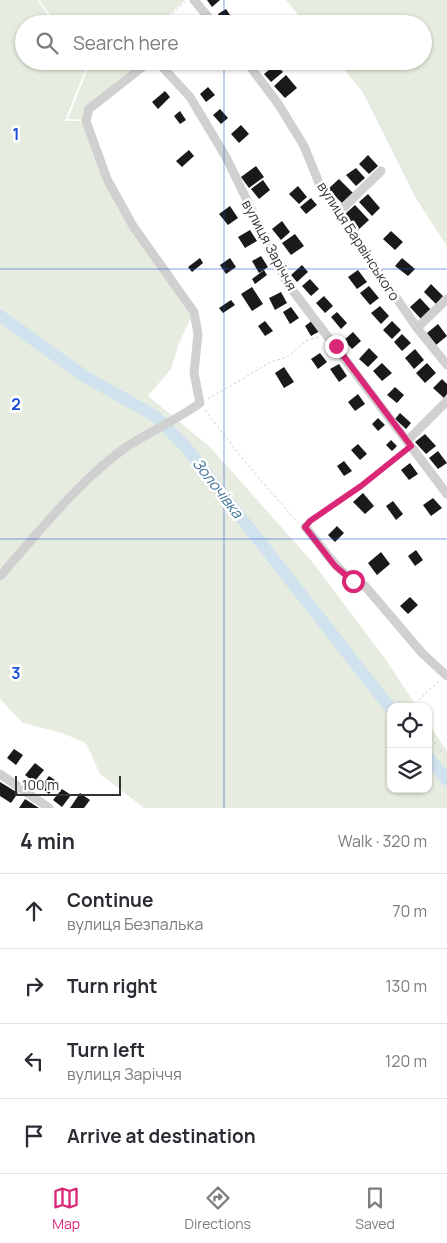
<!DOCTYPE html>
<html lang="en">
<head>
<meta charset="utf-8">
<style>
  :root { --surface:#fff; --page:#f2f2f3; --text:#2b2b33; --muted:#7c7c81; --line:#e1e1e2; --accent:#db2777 }
  body { margin:0; font-family:Manrope,sans-serif; background:var(--page); color:var(--text) }
  .controls { position:absolute; right:15px; bottom:15px; display:grid; overflow:hidden; border-radius:10px; box-shadow:0 1px 4px #0004 }
  .controls button { width:45px; height:45px; display:grid; place-items:center; padding:0; border:0; border-bottom:1px solid var(--line); background:var(--surface); color:var(--text); font:25px sans-serif }
  .scale { position:absolute; left:15px; bottom:12px; width:106px; box-sizing:border-box; padding-left:5px; border:2px solid #333; border-top:0; font-size:14px; line-height:18px; white-space:nowrap; color:#333; -webkit-text-stroke:4px #fff; paint-order:stroke }
  .stop { position:absolute; width:15px; height:15px; margin:-11px; border:4px solid #db2777; border-radius:50%; background:#fff }
  .stop.end { background:#db2777; border-color:#fff; box-shadow:0 1px 5px #0008 }
  .list { margin:0; padding:0; list-style:none }
  h2 { display:flex; justify-content:space-between; align-items:center; height:65px; margin:0; padding:0 20px; font-size:21px }
  h2 small { font-size:16px; font-weight:400; color:var(--muted) }
  .list li { display:grid; grid-template-columns:32px 1fr auto; gap:15px; align-items:center; box-sizing:border-box; height:75px; padding:0 20px; border-top:1px solid var(--line) }
  .list b { display:block; font-size:19px; white-space:nowrap }
  .list p { margin:0; font-size:16px; white-space:nowrap; color:var(--muted) }
  .list em { font-size:16px; font-style:normal; color:var(--muted) }
  .icon { flex:none; width:28px; height:28px; fill:none; stroke:currentColor; stroke-width:2; stroke-linecap:round; stroke-linejoin:round }
  .map { position:relative; flex:none; width:447px; height:808px; overflow:hidden }
  .search { position:absolute; background:var(--surface); box-shadow:0 1px 4px #0004; left:15px; right:15px; top:15px; height:55px; display:flex; align-items:center; gap:12px; box-sizing:border-box; padding:0 18px; border-radius:28px; color:var(--muted); font-size:19px }
  .sheet { height:365px; background:var(--surface) }
  nav { display:flex; justify-content:space-around; align-items:center; box-sizing:border-box; height:70px; border-top:1px solid var(--line); background:var(--surface); font-size:14px; color:var(--muted) }
  nav a { display:grid; justify-items:center; gap:2px }
  nav .on { color:var(--accent) }
  .map>svg:first-child { display:block }
  .green { fill:#e6ecdf }
  .lines { fill:none; stroke-linecap:round; stroke-linejoin:round }
  .river { stroke:#cfe2ee; stroke-width:12 }
  .building { fill:#1a1a1a }
  .path { stroke:#cdcdcd; stroke-width:1; stroke-dasharray:2.5 2.5; stroke-linecap:butt }
  .minor { stroke:#d0d0d0; stroke-width:9 }
  .route { stroke:#db2777; stroke-width:6 }
  .grid { fill:none; stroke:#1d4ed8; stroke-width:1; stroke-opacity:0.55 }
  .labels { text-anchor:middle; dominant-baseline:central; stroke-width:5; stroke-linejoin:round; paint-order:stroke }
  .street-label { font-size:14px; fill:#333; stroke:#fff }
  .water-label { font-size:15px; font-style:italic; fill:#3f7597; stroke:#fff }
  .grid-label { font-size:16px; text-anchor:middle; font-weight:bold; fill:#1d4ed8; stroke:#fff; stroke-width:5; stroke-linejoin:round; paint-order:stroke }
</style>
</head>
<body>
<div class="map">
<svg width="447" height="808" viewBox="0 0 447 808">
  <rect width="100%" height="100%" fill="#fff"/>
  <path class="green" d="M0 0H37L55 24H24V61H84L87 65 65 121H86L107 179 194 312 179 343 171 369 148 396 210 447 314 564 386 660 417 707H391V789H428V723L447 751V808H144L100 774 86 743 62 733 23 723 0 699Z
    M39 0H185L160 24H57Z
    M286 0H447V246L415 197 362 91 337 61H423V24H306Z
    M86 61H147L88 108 85 120 68 119 89 65Z"/>
  <g class="lines">
    <path class="river" d="M0 316 84 376 155 416 185 446 391 709
      M428 757 447 780"/>
  </g>
  <path class="building" d="M207 0H220L212 7Z
    M226 9 230 15 221 20 218 14Z
    M231 17 235 23 225 24 224 22Z
    M256 17 261 24H247Z
    M172 61H186L176 69 171 63Z
    M191 61H200L203 65 197 69Z
    M249 61H269L257 71Z
    M276 64 283 72 271 82 264 74Z
    M286 75 297 88 285 98 274 86Z
    M208 87 215 95 206 102 200 94Z
    M165 91 170 97 158 109 152 102Z
    M220 109 228 118 221 124 213 115Z
    M180 111 186 120 180 124 174 116Z
    M241 125 249 134 239 143 231 134Z
    M189 150 194 156 182 167 176 161Z
    M368 155 378 166 369 174 359 164Z
    M256 166 264 177 249 188 241 177Z
    M356 168 365 178 356 186 346 175Z
    M339 179 353 193 342 203 328 189Z
    M263 180 270 190 259 199 251 189Z
    M298 186 307 197 299 204 289 194Z
    M368 194 380 208 372 216 359 202Z
    M311 198 317 205 306 214 300 207Z
    M355 205 369 220 357 231 343 216Z
    M230 206 238 218 228 225 219 214Z
    M282 221 290 232 281 240 272 229Z
    M250 230 257 241 245 248 238 237Z
    M391 231 403 242 395 250 383 239Z
    M295 234 304 246 291 255 282 243Z
    M261 256 268 267 259 273 252 261Z
    M200 258 203 263 192 272 188 267Z
    M230 258 236 267 226 274 220 265Z
    M402 258 415 269 408 276 395 266Z
    M302 265 308 272 297 282 291 275Z
    M264 270 267 275 255 284 252 279Z
    M358 270 367 282 357 289 348 277Z
    M310 279 319 289 311 296 302 286Z
    M431 284 443 296 436 304 424 292Z
    M369 286 379 298 370 305 360 293Z
    M252 287 263 304 252 311 241 294Z
    M281 292 287 303 275 310 269 298Z
    M324 296 333 306 325 313 316 303Z
    M420 298 431 310 421 319 410 307Z
    M231 300 235 305 223 313 219 308Z
    M380 306 389 316 381 324 371 313Z
    M291 307 299 318 290 324 283 312Z
    M337 312 347 323 341 329 331 317Z
    M313 320 320 331 311 336 305 326Z
    M265 321 273 331 265 336 258 326Z
    M392 321 401 330 392 339 383 330Z
    M438 324 447 336 436 345 427 333Z
    M353 332 361 341 352 349 344 340Z
    M402 334 411 343 402 351 394 342Z
    M369 348 378 357 368 367 359 359Z
    M415 349 424 360 414 369 405 358Z
    M320 353 327 362 318 369 311 359Z
    M382 363 392 373 382 381 373 371Z
    M427 363 436 373 425 383 416 373Z
    M339 364 347 376 339 382 330 369Z
    M284 367 294 382 284 388 275 373Z
    M442 379 447 384V394L444 398 433 388Z
    M395 387 404 395 397 403 387 395Z
    M358 394 365 404 355 411 348 402Z
    M400 413 411 423 406 429 395 419Z
    M378 418 385 425 378 431 372 424Z
    M425 434 436 446 426 454 415 442Z
    M391 440 397 446 392 451 386 445Z
    M358 444 367 454 360 460 351 450Z
    M438 451 447 463 438 469 429 458Z
    M344 461 352 471 344 476 337 466Z
    M410 463 418 474 409 480 401 470Z
    M363 493 374 506 365 514 353 502Z
    M433 498 442 508 431 516 423 505Z
    M393 501 403 514 396 520 386 506Z
    M337 526 344 533 335 542 328 535Z
    M416 550 423 560 415 566 408 556Z
    M381 552 390 564 377 575 368 563Z
    M410 597 418 605 408 614 400 606Z
    M14 749 23 755 16 765 7 758Z
    M35 763 44 770 34 782 25 775Z
    M49 776 58 782 49 794 41 787Z
    M0 782 18 793 11 803 0 796Z
    M62 789 71 795 62 807 53 800Z
    M80 793 90 800 84 808H70Z
    M25 799 39 808H19Z"/>
  <g class="lines">
    <path class="path" d="M162 24 185 2
      M208 399 271 362 287 357 306 341 319 337
      M205 410 245 462 298 523
      M310 521 405 451
      M411 707 440 680
      M428 734 447 759"/>
    <path class="minor" d="M194 0 214 24
      M157 61 190 97 226 157 287 283 447 494
      M246 61 279 105 304 146 319 183 338 213 417 328 447 365
      M338 213 381 171
      M417 328 447 299
      M408 440 447 401
      M305 527C325 549 337 575 365 586L422 653 447 676
      M0 576C37 534 80 480 125 448 150 431 177 420 200 403L194 373 198 334 194 312 133 226 107 179 86 121 89 109 150 61
      M0 774 49 808"/>
  </g>
  <g class="lines">
    <path class="route" d="M336 346 411 446 361 486 310 521 305 527 335 566 353 581"/>
  </g>
  <path class="grid" d="M224 0V24M224 61V808M0 269H447M0 539H447"/>
  <g class="labels">
    <g class="street-label">
      <text transform="translate(359 241) rotate(57)">вулиця Барвінського</text>
      <text transform="translate(270 245) rotate(62)">вулиця Заріччя</text>
    </g>
    <g class="water-label">
      <text transform="translate(218 488) rotate(52)">Золочівка</text>
    </g>
  </g>
  <g class="grid-label">
    <text x="16" y="140">1</text>
    <text x="16" y="410">2</text>
    <text x="16" y="679">3</text>
  </g>
</svg>
<div class="controls">
<button><svg class="icon" aria-label="locate" viewBox="0 0 24 24"><circle cx="12" cy="12" r="6"/><path d="M12 2v4M12 18v4M2 12h4M18 12h4"/></svg></button>
<button><svg class="icon" aria-label="layers" viewBox="0 0 24 24"><path d="M12 4l9 5-9 5-9-5zM3 14l9 5 9-5"/></svg></button>
</div>
<div class="scale">100 m</div>
<div class="stop" style="left:353px;top:581px"></div>
<div class="stop end" style="left:336px;top:346px"></div>
<div class="search"><svg class="icon" aria-label="search" viewBox="0 0 24 24"><circle cx="10" cy="10" r="6"/><path d="M15 15l6 6"/></svg>Search here</div>
</div>
<section class="sheet">
<h2>4 min<small>Walk · 320 m</small></h2>
<ul class="list">
<li><svg class="icon" aria-label="ahead" viewBox="0 0 24 24"><path d="M12 20V5M6 11l6-6 6 6"/></svg><div><b>Continue</b><p>вулиця Безпалька</p></div><em>70 m</em></li>
<li><svg class="icon" aria-label="right" viewBox="0 0 24 24"><path d="M7 20v-9h11M14 6l5 5-5 5"/></svg><div><b>Turn right</b></div><em>130 m</em></li>
<li><svg class="icon" aria-label="left" viewBox="0 0 24 24"><path d="M17 20v-9H6M10 6l-5 5 5 5"/></svg><div><b>Turn left</b><p>вулиця Заріччя</p></div><em>120 m</em></li>
<li><svg class="icon" aria-label="arrive" viewBox="0 0 24 24"><path d="M6 21V4h12l-3 4 3 4H6"/></svg><div><b>Arrive at destination</b></div></li>
</ul>
</section>
<nav>
<a class="on"><svg class="icon" aria-label="map" viewBox="0 0 24 24"><path d="M3 6l6-2 6 2 6-2v14l-6 2-6-2-6 2zM9 4v14M15 6v14"/></svg>Map</a>
<a><svg class="icon" aria-label="directions" viewBox="0 0 24 24"><path d="M12 3l9 9-9 9-9-9zM9 14v-3h6M13 9l2 2-2 2"/></svg>Directions</a>
<a><svg class="icon" aria-label="saved" viewBox="0 0 24 24"><path d="M7 4h10v16l-5-4-5 4z"/></svg>Saved</a>
</nav>
</body>
</html>
